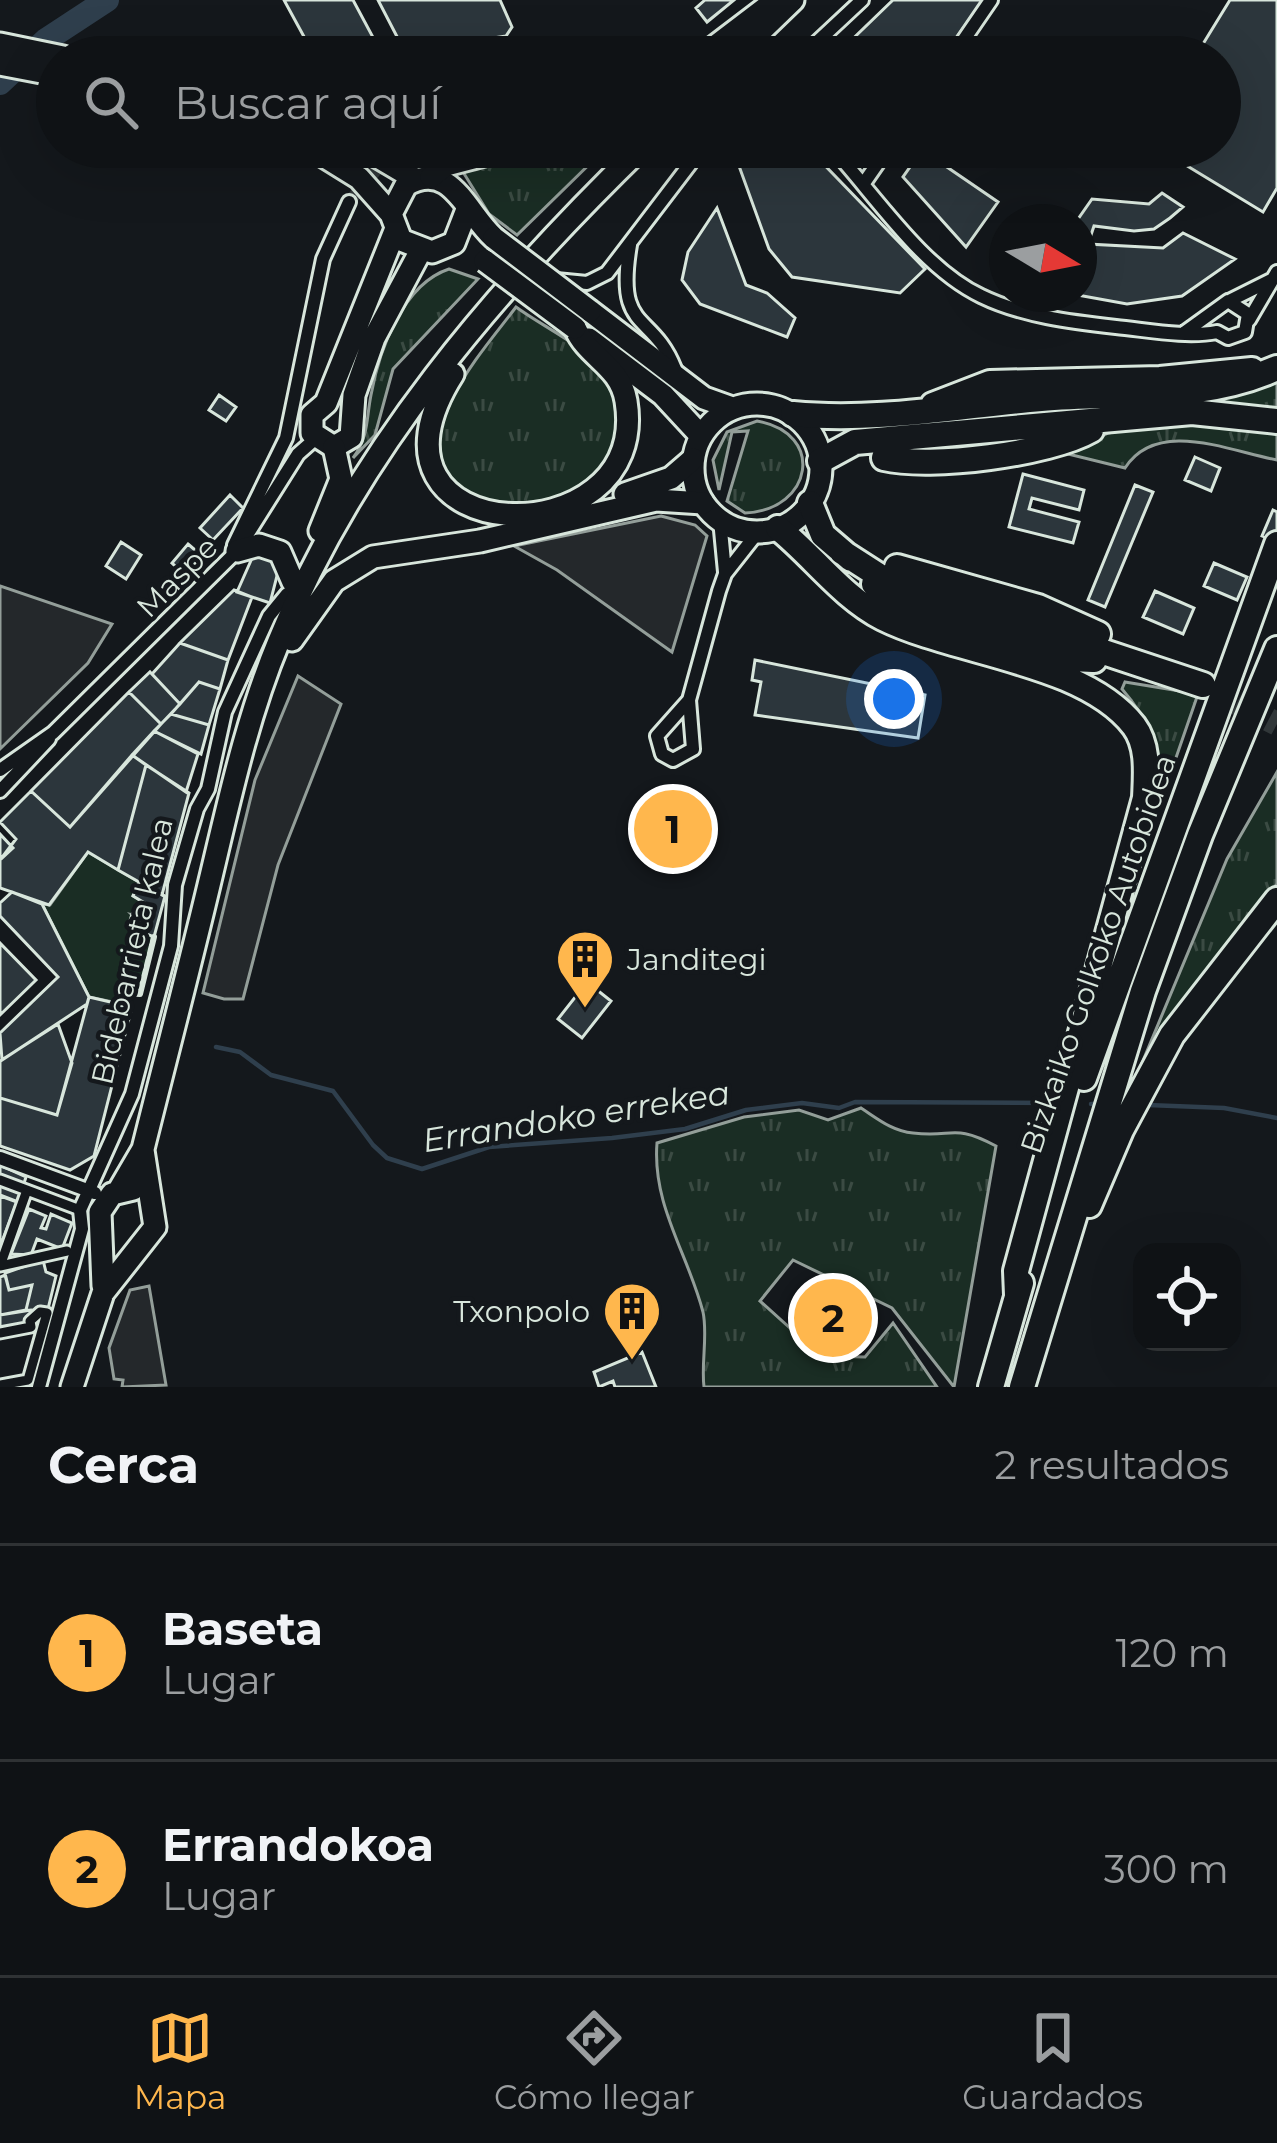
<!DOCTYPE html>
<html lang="es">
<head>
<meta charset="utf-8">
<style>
  :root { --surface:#0f1215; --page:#181b1e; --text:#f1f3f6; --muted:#9b9ea0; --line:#2f3234; --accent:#ffb74d }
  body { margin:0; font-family:Montserrat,sans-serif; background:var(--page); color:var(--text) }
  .controls { position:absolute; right:36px; bottom:36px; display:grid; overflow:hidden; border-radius:24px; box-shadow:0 12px 48px #0002 }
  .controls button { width:108px; height:108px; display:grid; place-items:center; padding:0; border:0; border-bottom:3px solid var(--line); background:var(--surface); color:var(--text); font:60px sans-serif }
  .compass { position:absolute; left:989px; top:204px; width:108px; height:108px; border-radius:50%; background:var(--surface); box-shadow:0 12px 48px #0002; rotate:100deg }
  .you { position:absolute; left:894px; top:699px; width:42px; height:42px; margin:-30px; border:9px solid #fff; border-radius:50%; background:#1a73e8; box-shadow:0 0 0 18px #1a73e833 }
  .badge { display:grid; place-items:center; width:78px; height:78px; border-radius:50%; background:var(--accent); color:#111; font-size:39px; font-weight:700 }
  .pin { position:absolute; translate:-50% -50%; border:6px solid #fff; box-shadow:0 3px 12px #0006 }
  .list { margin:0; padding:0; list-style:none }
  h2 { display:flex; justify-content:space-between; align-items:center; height:156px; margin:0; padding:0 48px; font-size:51px }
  h2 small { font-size:39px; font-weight:400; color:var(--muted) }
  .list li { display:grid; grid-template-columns:78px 1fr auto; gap:36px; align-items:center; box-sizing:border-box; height:216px; padding:0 48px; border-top:3px solid var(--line) }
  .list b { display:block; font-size:45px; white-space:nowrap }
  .list p { margin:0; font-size:39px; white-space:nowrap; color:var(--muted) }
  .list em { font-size:39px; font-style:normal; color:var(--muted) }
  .icon { flex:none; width:66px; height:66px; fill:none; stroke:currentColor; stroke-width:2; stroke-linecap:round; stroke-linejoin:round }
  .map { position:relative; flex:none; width:1277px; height:1387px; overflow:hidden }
  .search { position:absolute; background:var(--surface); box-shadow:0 12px 48px #0002; left:36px; right:36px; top:36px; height:132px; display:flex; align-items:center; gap:30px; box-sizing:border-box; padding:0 42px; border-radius:66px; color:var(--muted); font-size:45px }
  .sheet { height:588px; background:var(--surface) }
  nav { display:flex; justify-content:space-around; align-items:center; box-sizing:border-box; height:168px; border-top:3px solid var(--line); background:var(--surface); font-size:33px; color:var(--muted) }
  nav a { display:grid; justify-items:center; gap:6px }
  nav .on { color:var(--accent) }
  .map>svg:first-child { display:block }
  .grass { fill:url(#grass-tufts); stroke:#939e99; stroke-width:3 }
  .green { fill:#1a2d24; stroke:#939e99; stroke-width:3 }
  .parking { fill:#24282b; stroke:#939e99; stroke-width:3 }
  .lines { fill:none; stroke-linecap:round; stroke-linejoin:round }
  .stream { stroke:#2f3f4d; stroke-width:4.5 }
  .river { stroke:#2f3f4d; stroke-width:24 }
  .building { fill:#2c363c; stroke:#d8e6dc; stroke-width:3 }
  .minor-tunnel { stroke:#313739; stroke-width:12; stroke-dasharray:12 6; stroke-linecap:butt }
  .motorway-tunnel { stroke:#313739; stroke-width:24; stroke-dasharray:24 12; stroke-linecap:butt }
  .pedestrian-casing { stroke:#d8e6dc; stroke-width:15 }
  .minor-casing { stroke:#d8e6dc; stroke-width:18 }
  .primary-casing { stroke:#d8e6dc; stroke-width:27 }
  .trunk-casing { stroke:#d8e6dc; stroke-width:27 }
  .motorway-casing { stroke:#d8e6dc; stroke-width:30 }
  .pedestrian { stroke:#14181c; stroke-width:9 }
  .minor { stroke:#14181c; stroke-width:12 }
  .primary { stroke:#14181c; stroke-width:21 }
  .trunk { stroke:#14181c; stroke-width:21 }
  .motorway { stroke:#14181c; stroke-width:24 }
  .primary-bridge-casing { stroke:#d8e6dc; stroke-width:27; stroke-linecap:butt }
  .primary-bridge { stroke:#14181c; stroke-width:21 }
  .wall { stroke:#d8e6dc; stroke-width:6 }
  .labels { text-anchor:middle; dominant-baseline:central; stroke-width:9; stroke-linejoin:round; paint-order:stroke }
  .street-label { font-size:30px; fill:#d8e6dc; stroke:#14181c }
  .poi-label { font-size:30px; fill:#d8e6dc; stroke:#14181c; text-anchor:start }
  .water-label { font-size:33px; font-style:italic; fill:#d8e6dc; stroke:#14181c }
</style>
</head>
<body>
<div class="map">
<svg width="1277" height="1387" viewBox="0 0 1277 1387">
  <defs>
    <pattern id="grass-tufts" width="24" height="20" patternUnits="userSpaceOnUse" patternTransform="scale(3)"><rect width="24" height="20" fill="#1a2d24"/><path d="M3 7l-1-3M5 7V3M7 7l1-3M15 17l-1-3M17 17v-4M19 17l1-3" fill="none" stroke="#3b4b43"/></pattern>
  </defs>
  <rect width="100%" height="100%" fill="#14181c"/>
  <path class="grass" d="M548 147H607L517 235 489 214 463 172Z
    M449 269 478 279 393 369 375 435 353 458C369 436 366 420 371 395 379 350 403 284 449 269Z
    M516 307C542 326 579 343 601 367 638 407 612 480 563 499 542 507 511 505 488 508 477 499 461 490 451 479 410 429 487 346 516 307Z
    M1277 381V414L1152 406 1217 401Z
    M757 421C826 433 813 510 745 513L727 501 748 431 732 432 719 490 713 460 727 432Z
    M1181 421 1277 432V460C1229 451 1157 418 1125 468L1068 454 1108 433Z
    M1125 682 1198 694 1111 946 1157 777C1157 740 1146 717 1122 689Z
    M1277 772V884L1204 978 1122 1111 1227 859Z
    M861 1108C878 1119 892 1131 913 1133 954 1138 953 1123 996 1146L954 1387 892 1308 793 1260 760 1301 821 1356 865 1357 893 1323 937 1387H704C701 1363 708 1335 703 1312 688 1254 652 1205 657 1143L744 1117 799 1110 828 1120Z"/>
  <path class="green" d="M88 852 139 882 133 896 148 905 143 918 132 915 154 937 140 994 124 993 122 1004 89 997 42 904 50 905Z"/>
  <path class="parking" d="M661 516 695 525 707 536 672 652 557 570 514 546Z
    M0 586 112 624 88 663 0 749Z
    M298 676 341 704 278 865 243 999H224L203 993 255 780Z
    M149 1286 166 1385 122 1387 123 1380 114 1379 109 1348 130 1290Z"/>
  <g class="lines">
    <path class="stream" d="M216 1047 240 1052 271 1075 333 1091 373 1145 387 1158 422 1169 489 1147 612 1138 685 1129 746 1110 802 1103 839 1108 855 1102 1052 1103
      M1091 1104H1094
      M1148 1105 1224 1108 1277 1118"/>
    <path class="river" d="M0 83 46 40 107 0"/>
  </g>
  <path class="building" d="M284 0H353L383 56 334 57 308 44Z
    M378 0H500L512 27 506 36 405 52Z
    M705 0H734L707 22 696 8Z
    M893 0H983L943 57H834Z
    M1230 0H1277V188L1263 212 1156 147H1220V57H1195Z
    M752 147H807L925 269 900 293 792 277 769 249 739 166Z
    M922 150 998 202 966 247 903 177Z
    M1162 193 1183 207 1170 218 1154 229 1134 231 1094 226 1088 244 1163 248 1183 233 1235 259 1182 296 1127 304 1072 294H1079L1076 222 1092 199 1149 204Z
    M717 208 746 285 767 293 795 318 787 337 700 304 682 280 688 252Z
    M219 395 236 407 226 421 209 410Z
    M1195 457 1220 468 1211 491 1185 480Z
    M1023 474 1084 490 1079 510 1032 498 1029 509 1079 522 1073 543 1009 527Z
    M1135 485 1153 492 1105 607 1088 600Z
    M230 495 243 508 213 540 200 528Z
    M1273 510 1277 512V542L1262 536Z
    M121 542 141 555 126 579 106 566Z
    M188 544 202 556 185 575 172 563Z
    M267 554 280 564 270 603 237 592 253 556Z
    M1214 563 1247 577 1237 600 1204 586Z
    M234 590 252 597 228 660 180 643Z
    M1155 591 1194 608 1183 634 1143 617Z
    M180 643 228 660 220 689 199 682 180 704 152 674Z
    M755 660 925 695 918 738 755 715 761 682 752 680Z
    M150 672 180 704 161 724 129 692Z
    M199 682 220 689 209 725 171 714Z
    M129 692 161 724 70 827 31 791Z
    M171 714 209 725 201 754 154 731Z
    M154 731 198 754 186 792 132 755Z
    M132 755 146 765 118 870 88 852 49 905 0 888V860L16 839 0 822 31 791 70 827Z
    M146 765 189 793 162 895 118 870Z
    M667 800 701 818 678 859 644 841Z
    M0 834 13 848 0 860Z
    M139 882 165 896 154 937 128 927 132 914 143 918 148 905 133 896Z
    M12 892 42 904 89 997 87 1004 2 1060 0 1033 58 977 0 916V903Z
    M0 943 36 980 0 1015Z
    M587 982 611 1001 582 1038 558 1019Z
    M89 997 132 1007 94 1156 70 1170 0 1146V1098L57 1115Z
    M58 1024 72 1063 57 1115 0 1098V1061Z
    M0 1165 26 1177 18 1202 0 1195Z
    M0 1196 17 1202 0 1247Z
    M29 1209 46 1216 41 1228 46 1229 51 1214 72 1223 62 1249 37 1239 31 1255 11 1254Z
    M43 1260 46 1272 56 1276 47 1313 26 1310 32 1285 9 1290 5 1273Z
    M5 1275 9 1290 32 1285 26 1310 0 1315V1277Z
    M31 1310 40 1312 31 1327 0 1333V1315Z
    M817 1311H848V1326H861V1340H817Z
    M642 1352 656 1387H615L613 1381 599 1387 594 1372Z"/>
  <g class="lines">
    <path class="minor-tunnel" d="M349 202 396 147"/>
    <path class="motorway-tunnel" d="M1205 686 1277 724"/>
    <defs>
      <path id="pedestrian" d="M0 1180 80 1210
        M0 1266 27 1190
        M0 1266 67 1251
        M0 1333 31 1327 30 1321 40 1312
        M0 1385 28 1380 47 1313 40 1312"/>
      <path id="minor" d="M682 57 702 46
        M801 57 862 0
        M952 57 991 0
        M831 147C875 195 922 268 981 296 1022 316 1071 322 1116 327 1147 330 1186 338 1217 332L1228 338 1245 332 1248 314 1228 301 1185 332
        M864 183 889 147
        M630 245C615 334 652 310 675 369
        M556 280 587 283 607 273 703 147
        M1229 301 1271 280
        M1249 320 1277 272
        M720 520 725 572
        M234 545 286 438 323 259 349 202
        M689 700 657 736 662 754 673 760 693 749 689 700 719 591 725 574 758 532
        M0 770 53 733 237 551 298 454 315 439
        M0 791 49 739
        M0 1158 95 1193
        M39 1387 82 1229 80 1210 132 1094 171 946 175 885 197 809 208 789 225 712 269 616 287 594"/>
      <path id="primary" d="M0 44 63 57
        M0 64 57 75
        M309 147 359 178 391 214
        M361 147 415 179
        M466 212 454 243 432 252 401 240 391 214 406 185C451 159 466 213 494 238
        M395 231 326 403 312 415V433L334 447 351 437 354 395 374 338 420 252
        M590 311 704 398 732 408
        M589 339 663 395 701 436
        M693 468a64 64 0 1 1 128 0a64 64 0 1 1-128 0Z"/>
      <path id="trunk" d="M701 57 776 0
        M734 57 793 0
        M405 147 466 156
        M431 177 446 165 515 147
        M453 374C340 552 652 561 626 401 620 365 588 358 575 328
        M625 494 671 478 693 459
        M320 531 341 479 334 447
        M237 551 259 545 280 552 293 582
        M292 640 334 581 373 557 480 541 656 500 703 503
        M119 1190 143 1149C165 1061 188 973 209 885 229 802 246 720 279 641 356 451 497 288 642 147
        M103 1286 100 1212 112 1194 133 1189
        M72 1387 103 1293 155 1227 143 1150"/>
      <path id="motorway" d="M933 405 990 383 1160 379 1252 370
        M793 414C876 422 958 406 1041 399 1122 392 1202 402 1277 368
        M884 458C931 469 1049 454 1091 430
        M820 461 855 442 1192 412 1277 421
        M810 503 823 535 851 559
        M778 528C813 556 842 597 883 618 955 654 1084 661 1134 726 1149 746 1146 774 1145 798L1016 1271 1017 1295
        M842 552 884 579 1203 685
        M897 567 1038 607 1098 634
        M874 584C913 615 1044 661 1094 660
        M1084 1078 1277 544
        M1089 1205 1121 1130 1172 1035 1277 900
        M991 1387 1021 1283
        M1022 1387 1143 991 1200 835 1277 649"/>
    </defs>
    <use href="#pedestrian" class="pedestrian-casing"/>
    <use href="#minor" class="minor-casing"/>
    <use href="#primary" class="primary-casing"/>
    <use href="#trunk" class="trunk-casing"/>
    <use href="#motorway" class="motorway-casing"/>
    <use href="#pedestrian" class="pedestrian"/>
    <use href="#minor" class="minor"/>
    <use href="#primary" class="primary"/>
    <use href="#trunk" class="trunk"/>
    <use href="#motorway" class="motorway"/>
    <defs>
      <path id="primary-bridge" d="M494 238 590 311
        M485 261 575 328"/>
    </defs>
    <use href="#primary-bridge" class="primary-bridge-casing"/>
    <use href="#primary-bridge" class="primary-bridge"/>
    <path class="wall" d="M122 1004 124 993 140 994 154 937"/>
  </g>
  <defs>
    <symbol id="building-pin" viewBox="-11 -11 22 30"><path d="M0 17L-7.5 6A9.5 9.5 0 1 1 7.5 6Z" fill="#ffb74d" stroke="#14181c"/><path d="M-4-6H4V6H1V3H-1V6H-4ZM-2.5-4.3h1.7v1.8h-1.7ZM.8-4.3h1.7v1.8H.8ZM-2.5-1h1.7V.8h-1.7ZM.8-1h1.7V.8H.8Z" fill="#111"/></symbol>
  </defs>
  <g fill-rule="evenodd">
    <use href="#building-pin" x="552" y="926" width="66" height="90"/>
    <use href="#building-pin" x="599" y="1278" width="66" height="90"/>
  </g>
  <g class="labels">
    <g class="street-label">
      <text transform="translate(177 577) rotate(-45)">Maspe</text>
      <text transform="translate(132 951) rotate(-77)">Bidebarrieta kalea</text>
      <text transform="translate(1098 954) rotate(-71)">Bizkaiko Golkoko Autobidea</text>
    </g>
    <g class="poi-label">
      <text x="627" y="959">Janditegi</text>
      <text x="590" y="1311" text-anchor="end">Txonpolo</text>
    </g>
    <g class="water-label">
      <text transform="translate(576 1116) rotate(-9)">Errandoko errekea</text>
    </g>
  </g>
</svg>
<div class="controls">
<button><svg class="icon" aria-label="locate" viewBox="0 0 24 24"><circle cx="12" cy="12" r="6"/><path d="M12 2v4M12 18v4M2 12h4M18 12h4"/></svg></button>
</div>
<svg class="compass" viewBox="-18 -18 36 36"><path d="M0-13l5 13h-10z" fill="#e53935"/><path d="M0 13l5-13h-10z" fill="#9b9ea0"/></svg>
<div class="you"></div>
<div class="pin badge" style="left:673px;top:829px">1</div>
<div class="pin badge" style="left:833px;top:1318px">2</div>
<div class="search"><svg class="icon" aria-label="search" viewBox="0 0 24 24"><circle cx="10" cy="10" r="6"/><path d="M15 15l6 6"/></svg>Buscar aquí</div>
</div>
<section class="sheet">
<h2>Cerca<small>2 resultados</small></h2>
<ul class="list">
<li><span class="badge">1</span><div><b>Baseta</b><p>Lugar</p></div><em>120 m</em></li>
<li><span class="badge">2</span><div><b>Errandokoa</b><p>Lugar</p></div><em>300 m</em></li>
</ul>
</section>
<nav>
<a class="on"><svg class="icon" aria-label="map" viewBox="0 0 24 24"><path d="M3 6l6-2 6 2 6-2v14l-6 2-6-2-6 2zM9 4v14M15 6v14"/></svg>Mapa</a>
<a><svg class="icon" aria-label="directions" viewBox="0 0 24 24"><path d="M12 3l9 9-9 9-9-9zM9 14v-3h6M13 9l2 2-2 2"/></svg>Cómo llegar</a>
<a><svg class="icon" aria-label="saved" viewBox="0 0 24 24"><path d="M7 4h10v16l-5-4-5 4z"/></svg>Guardados</a>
</nav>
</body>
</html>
